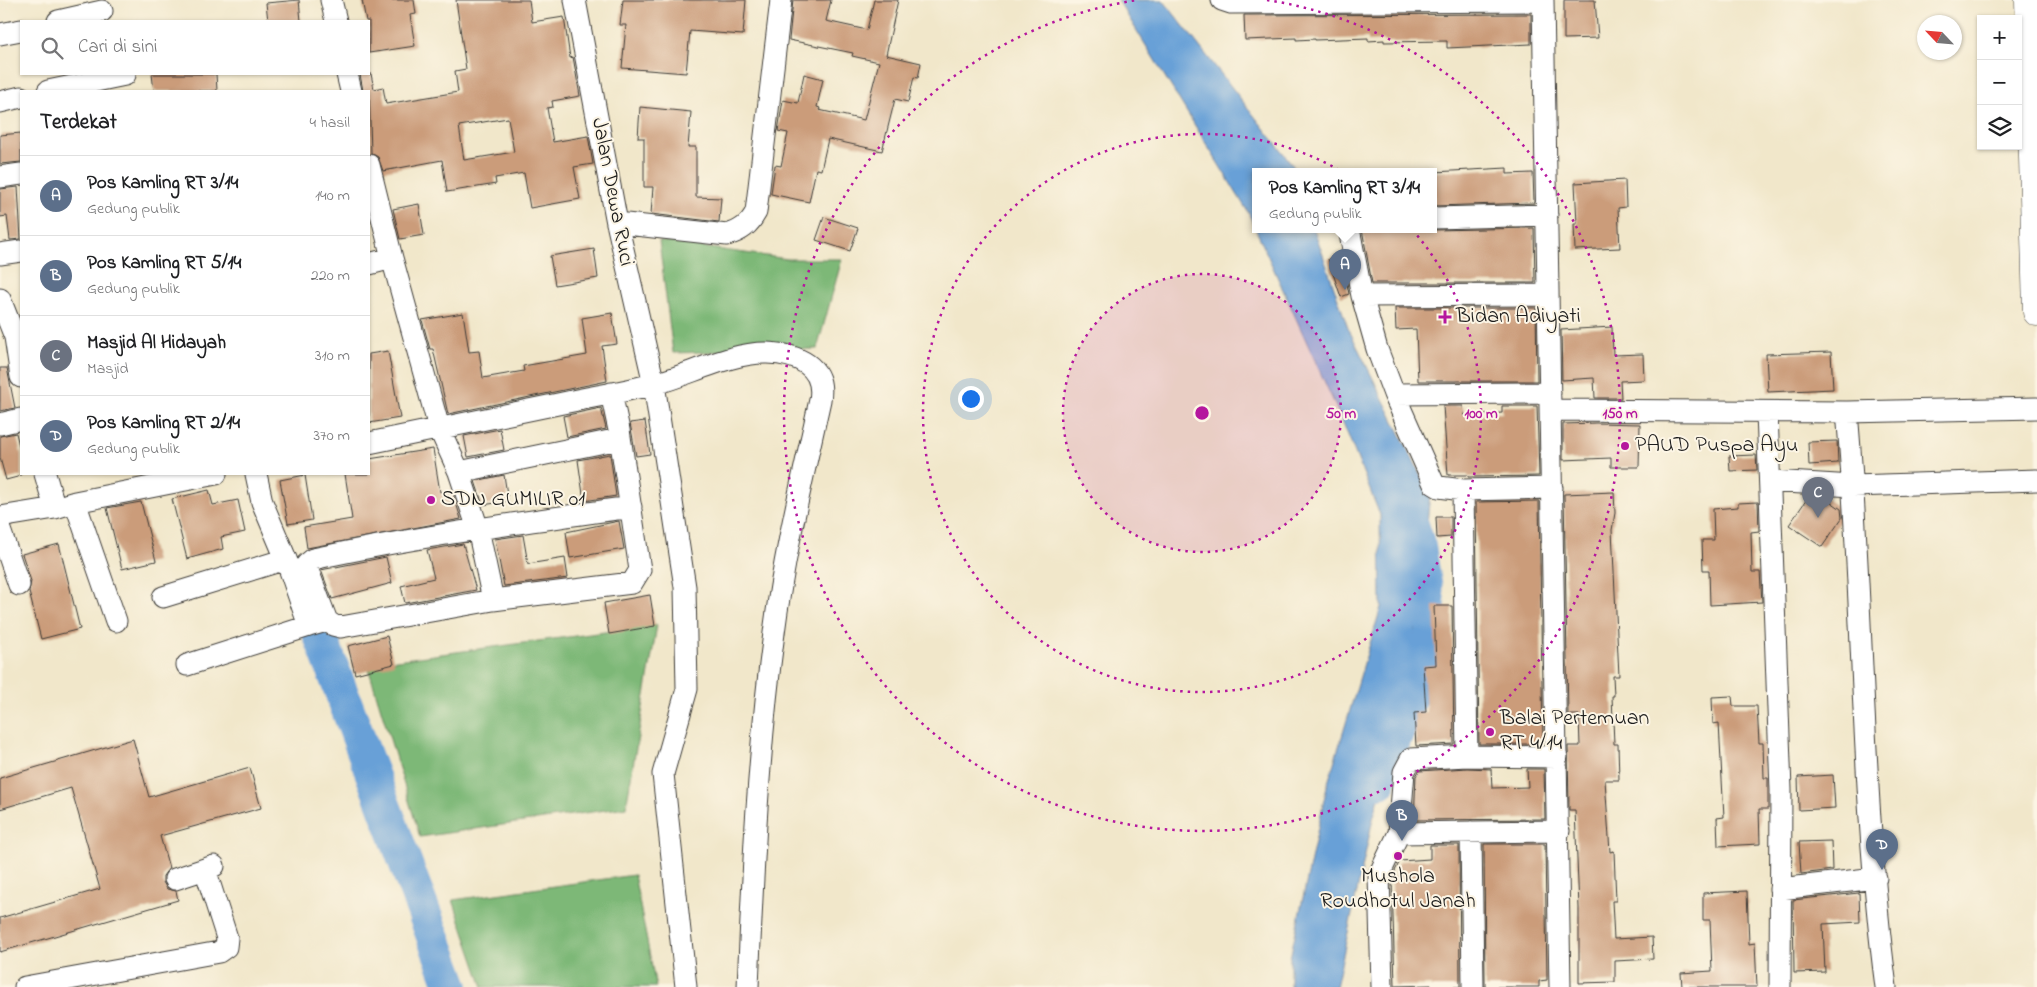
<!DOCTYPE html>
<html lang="id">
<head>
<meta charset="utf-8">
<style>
  :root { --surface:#fff; --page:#f6f6f6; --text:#202124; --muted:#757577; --line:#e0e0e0; --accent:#b5179e }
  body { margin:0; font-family:"Indie Flower",sans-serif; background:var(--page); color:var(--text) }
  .controls { position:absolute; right:15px; top:15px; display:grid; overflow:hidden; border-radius:0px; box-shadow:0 1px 4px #0004 }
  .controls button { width:45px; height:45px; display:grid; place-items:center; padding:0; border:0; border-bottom:1px solid var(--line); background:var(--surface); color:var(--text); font:25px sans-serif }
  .compass { position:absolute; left:1917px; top:15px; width:45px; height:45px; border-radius:50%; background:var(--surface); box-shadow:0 1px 4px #0004; rotate:296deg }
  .you { position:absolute; left:970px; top:398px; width:18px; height:18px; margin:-12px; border:4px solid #fff; border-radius:50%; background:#1a73e8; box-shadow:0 0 0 8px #1a73e833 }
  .badge { display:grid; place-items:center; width:32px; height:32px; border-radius:50%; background:var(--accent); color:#fff; font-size:16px; font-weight:700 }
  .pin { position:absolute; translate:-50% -41px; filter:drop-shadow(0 1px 2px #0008) }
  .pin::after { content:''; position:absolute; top:26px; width:18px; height:15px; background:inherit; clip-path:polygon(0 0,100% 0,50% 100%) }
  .popup { position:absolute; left:1252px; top:168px; width:185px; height:65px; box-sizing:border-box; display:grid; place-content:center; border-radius:0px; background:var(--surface); filter:drop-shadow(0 1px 4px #0005); font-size:16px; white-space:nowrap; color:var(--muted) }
  .popup b { font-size:19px; color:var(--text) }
  .popup::after { content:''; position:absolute; left:50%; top:100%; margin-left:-10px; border:10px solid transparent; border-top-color:var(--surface) }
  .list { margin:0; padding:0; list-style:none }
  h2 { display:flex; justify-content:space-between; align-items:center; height:65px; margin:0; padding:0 20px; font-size:21px }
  h2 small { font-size:16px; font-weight:400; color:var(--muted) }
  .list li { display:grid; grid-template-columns:32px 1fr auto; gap:15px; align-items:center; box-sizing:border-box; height:80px; padding:0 20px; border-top:1px solid var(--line) }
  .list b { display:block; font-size:19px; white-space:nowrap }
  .list p { margin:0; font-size:16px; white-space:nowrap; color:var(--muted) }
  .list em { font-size:16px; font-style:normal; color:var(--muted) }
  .icon { flex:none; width:28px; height:28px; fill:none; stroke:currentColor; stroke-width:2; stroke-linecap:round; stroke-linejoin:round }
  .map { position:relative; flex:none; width:2037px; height:987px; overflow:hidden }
  .search { position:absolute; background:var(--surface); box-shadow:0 1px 4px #0004; left:20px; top:20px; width:350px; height:55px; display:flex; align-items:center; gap:12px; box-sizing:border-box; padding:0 18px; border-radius:0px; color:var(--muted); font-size:19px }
  .panel { position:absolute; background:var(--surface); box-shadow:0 1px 4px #0004; left:20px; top:90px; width:350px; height:385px; border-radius:0px }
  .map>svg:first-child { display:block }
  .forest { fill:#7db877; stroke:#4c6a4a }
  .water { fill:#68a0d7; stroke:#425e7a }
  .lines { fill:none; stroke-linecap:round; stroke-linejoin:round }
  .river { stroke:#68a0d7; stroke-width:34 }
  .building { fill:#cb9c7a; fill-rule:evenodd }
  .minor-casing { stroke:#3c3a36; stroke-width:23 }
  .trunk-casing { stroke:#3c3a36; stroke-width:29 }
  .minor { stroke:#fff; stroke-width:21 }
  .trunk { stroke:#fff; stroke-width:28 }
  .ring { fill:none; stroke:#b5179e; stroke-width:2.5; stroke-dasharray:2.5 5 }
  .poi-dot { fill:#b5179e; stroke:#fcf5e5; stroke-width:2 }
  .labels { text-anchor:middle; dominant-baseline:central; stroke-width:4; stroke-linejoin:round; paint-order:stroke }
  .street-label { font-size:22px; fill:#1c1c1c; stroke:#fcf5e5 }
  .poi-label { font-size:22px; fill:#1c1c1c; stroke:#fcf5e5; text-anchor:start }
  .centre { fill:#b5179e; stroke:#fcf5e5; stroke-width:2.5 }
  .ring-label { font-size:15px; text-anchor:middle; font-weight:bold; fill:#b5179e; stroke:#fcf5e5; stroke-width:4; stroke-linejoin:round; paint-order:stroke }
</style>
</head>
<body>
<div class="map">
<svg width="2037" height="987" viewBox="0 0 2037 987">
  <rect width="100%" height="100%" fill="#fcf5e5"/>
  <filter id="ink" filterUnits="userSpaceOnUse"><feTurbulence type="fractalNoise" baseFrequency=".02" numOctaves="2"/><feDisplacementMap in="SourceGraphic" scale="10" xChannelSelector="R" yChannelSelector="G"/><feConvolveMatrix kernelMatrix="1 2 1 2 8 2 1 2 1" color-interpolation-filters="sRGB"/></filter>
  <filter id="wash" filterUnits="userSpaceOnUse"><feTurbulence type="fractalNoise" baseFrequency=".0096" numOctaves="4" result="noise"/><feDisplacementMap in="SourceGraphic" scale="20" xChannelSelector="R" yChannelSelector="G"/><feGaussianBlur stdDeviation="1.12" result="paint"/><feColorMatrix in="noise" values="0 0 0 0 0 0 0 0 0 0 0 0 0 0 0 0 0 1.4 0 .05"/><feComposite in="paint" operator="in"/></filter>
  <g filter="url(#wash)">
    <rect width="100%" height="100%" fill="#f1e7ca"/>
    <path class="forest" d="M659 241 788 259H842L817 349 673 353Z
      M657 625 626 807 420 837 367 664Z
      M634 875 656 987H483L453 900Z"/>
    <path class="water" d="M1118 0H1163L1292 164 1295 171H1256V229H1314L1348 328 1430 494 1410 685 1372 823 1336 987H1290V958L1327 786 1381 607 1380 515 1344 425 1248 212Z"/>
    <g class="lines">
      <path class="river" d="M303 590 452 987
        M1379 782 1433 632 1419 547 1411 522"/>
    </g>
    <g id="blocks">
      <path class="building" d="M299 0 301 21H268L266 3Z
        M362 0H414L416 14 410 15 415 46 369 53V21H366Z
        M456 0H529L532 22 564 17 570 58 573 57 580 96 552 101 553 107 547 108 553 142 588 136 593 164 574 167 580 199 530 208 524 173 495 178 496 184 447 192 442 160 383 171 378 157 371 153 369 91H363L360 74H371L374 89 383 87 386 104 458 92 455 71 466 69ZM508 118 514 152 464 160 459 126Z
        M623 0H746L743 35 690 31 686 73 622 68 626 25H620Z
        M793 0H831L826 21 867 30 874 0H898L886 55 921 63 918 78 914 77 908 102 895 99 882 151 828 139 821 170 816 169 809 202 771 194 775 165 781 166 788 133 778 131 783 100 798 103 804 74 823 79 817 107 820 108 819 110 864 120 879 62 852 56 853 53 789 40Z
        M1564 0H1595L1598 38 1564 39Z
        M1531 14V44L1447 48V41L1384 42V40L1368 41V38L1315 40V39L1296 40V38L1245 40 1244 15Z
        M152 74H216L217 91H154Z
        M640 107 691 112 688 147H696V197L721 198 719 222 651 214 653 187H644V138H638Z
        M21 133V162L0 164V135Z
        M1507 168V174L1533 173 1534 203 1434 206V172Z
        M1625 180 1626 207 1618 208 1620 248 1575 250 1574 224H1577L1575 183Z
        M18 187 21 239 10 240 7 216 0 217V189Z
        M419 204 424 235 400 239 393 209Z
        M824 217 858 228 850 251 816 240Z
        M1534 228 1535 283H1372L1362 229 1434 230Z
        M594 249 598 278 555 285 550 256Z
        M1341 255 1349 294 1341 297 1328 259Z
        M1395 308H1536L1537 381H1418L1416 329 1396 330Z
        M463 313 469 352 479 351 483 378 524 371 523 366 587 355 582 318 612 313 617 344 602 346 607 381 448 414 433 349H430L422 320Z
        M1612 327 1613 355 1643 354 1644 380 1620 381 1621 398H1595L1594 378 1562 380 1561 330Z
        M388 351 400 418 369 423V354Z
        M1831 352 1833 389 1768 392 1766 354Z
        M0 368H7L15 408 0 411Z
        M1443 406H1463L1464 415 1502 413V406H1537L1539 476 1468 477V475H1448Z
        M601 408 606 429 567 437 563 416Z
        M645 421 650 454 636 456 630 423Z
        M1596 423 1640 424 1639 467H1611V458L1563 460V424Z
        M500 429 504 450 468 457 464 436Z
        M16 433 21 454V476L6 480 0 458V436Z
        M1837 441 1838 463 1809 465 1808 442Z
        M433 449 440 492 452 490 461 519 307 548 304 527 352 519 345 474H369V459Z
        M610 454 616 496 584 501 578 460Z
        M1756 455 1757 470 1730 471 1729 456Z
        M305 475 312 520 288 524 280 480Z
        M504 475 508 501 483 505 475 481Z
        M209 490 213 505 238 500 245 532 221 537 223 549 187 559 172 499Z
        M1614 492 1615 513 1612 530 1619 676H1613L1614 696H1612L1614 744H1618L1619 780H1605L1610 852 1614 851 1616 901H1612L1614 939 1652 937 1653 959 1615 961V982L1579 983V908L1575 810H1569L1568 746H1580L1579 715H1568L1564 494Z
        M1809 496 1824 497 1841 509 1842 518 1822 547 1789 525Z
        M1539 501 1543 744H1479L1476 502Z
        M141 502 156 561 122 569 107 508Z
        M1758 502 1759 531 1751 532 1752 572H1760L1762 602 1710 605 1709 570H1703L1702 540H1714L1713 509 1738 507V503Z
        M1436 517H1451V537L1437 538Z
        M619 521 624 549 570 558 566 532Z
        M523 535 528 564 565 558 568 578 504 586 495 539Z
        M59 544 80 629 41 639 29 592 31 581 22 554Z
        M463 544 476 590 405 603 401 586 434 578 427 550Z
        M386 557 392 583 332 599 321 570Z
        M650 595 655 626 609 634 604 603Z
        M1434 606H1452L1454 744 1416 746 1414 713 1426 712 1423 666 1436 665Z
        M387 636 394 664 355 674 348 646Z
        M1732 696 1733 706H1757L1759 743H1763L1764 778H1768V809H1759L1760 844 1718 846 1717 818 1724 817 1719 723 1713 724 1712 697Z
        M133 739 149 797 250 768 261 808 160 836 169 868 163 876V882L167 889 176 891 178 900 0 952V918L100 889 71 788 0 809V778Z
        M1467 768 1491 769 1492 788 1528 787 1527 769H1544L1545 819 1414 820 1416 776 1419 771Z
        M1833 775 1835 808 1799 810 1798 777Z
        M1831 841 1832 870 1801 874 1799 842Z
        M1484 844H1545L1547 980 1539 981V987H1485Z
        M1430 845H1459L1460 987H1431V985L1395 986 1392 881 1395 880V871L1400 861 1430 859Z
        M1747 891 1749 944 1755 943 1757 987H1682L1681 973 1712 971 1710 920H1703V893Z
        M1859 893 1860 922 1823 924 1825 972 1794 973 1793 900Z"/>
    </g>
  </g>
  <g filter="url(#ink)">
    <use href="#blocks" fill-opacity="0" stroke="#3c3a36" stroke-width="1"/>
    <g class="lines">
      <defs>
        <path id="minor" d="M331 0 336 21
          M575 0 617 223 654 384 685 587 687 689 663 774 686 987
          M1222 0 1231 3 1543 1
          M1543 0 1560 987
          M58 21 102 11
          M0 34 21 30
          M347 74 351 91
          M48 91 125 75
          M0 102 21 97
          M369 165 392 258 439 428 459 472 478 529 493 600
          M0 177 21 174
          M1434 218 1547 215
          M617 223 727 235C741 231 749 225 756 212L781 0
          M1349 229 1362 296 1548 295
          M0 254 21 251
          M369 264 392 258
          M1362 296 1377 349 1394 394 1550 393
          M0 299 15 337 21 377
          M1394 394 1434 484 1439 487 1463 490
          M1551 410 1847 412 2037 408
          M1767 412 1781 790 1780 987
          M1847 412C1864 603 1861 797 1886 987
          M0 424 21 419
          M369 443C432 430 495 417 558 404 590 397 623 392 654 384 689 375 732 352 767 353 797 354 826 366 820 400 803 477 784 554 774 633 758 751 753 869 748 987
          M459 472 619 439
          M45 474 55 508
          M1770 481 1853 486 2037 480
          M75 502 116 621
          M0 517 55 508 75 502 216 474
          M0 530 19 585
          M163 597 286 559
          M327 621 307 568V564L313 559C418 536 525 522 631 507
          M309 626 327 621 333 625 341 627 493 600 632 583 640 570 619 430 611 393
          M187 665 309 626 286 559 262 502 256 474
          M1467 756 1463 490 1552 488
          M1471 832 1473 987
          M1399 833 1559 831
          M175 879 214 866
          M1780 889 1876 878
          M25 987 219 952 226 947 227 938 205 869
          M1382 987 1379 875 1399 833 1404 772 1411 759 1467 756 1557 757"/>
        <path id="trunk" d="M2029 0 2037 312"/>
      </defs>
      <use href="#minor" class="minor-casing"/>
      <use href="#trunk" class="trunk-casing"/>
      <use href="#minor" class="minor"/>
      <use href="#trunk" class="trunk"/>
    </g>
  </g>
  <circle cx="1202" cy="413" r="139" fill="#b5179e" fill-opacity=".12"/>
  <g class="ring">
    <circle cx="1202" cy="413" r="139"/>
    <circle cx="1202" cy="413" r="279"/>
    <path d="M1267 0A418 418 0 1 1 1137 0"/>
  </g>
  <g class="poi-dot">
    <path d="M1442.5 309.5h5v5h5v5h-5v5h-5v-5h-5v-5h5z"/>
    <circle cx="1625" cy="446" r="5"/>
    <circle cx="431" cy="500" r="5"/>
    <circle cx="1490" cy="732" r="5"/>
    <circle cx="1398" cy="856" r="5"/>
  </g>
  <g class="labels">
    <g class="street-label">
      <text transform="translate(612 192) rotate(79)">Jalan Dewa Ruci</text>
    </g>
    <g class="poi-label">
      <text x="1456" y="317">Bidan Adiyati</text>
      <text x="1635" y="446">PAUD Puspa Ayu</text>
      <text x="441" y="500">SDN GUMILIR 01</text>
      <text x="1500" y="719">Balai Pertemuan<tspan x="1500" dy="25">RT 4/14</tspan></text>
      <text x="1398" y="877" text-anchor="middle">Mushola<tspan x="1398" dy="25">Roudhotul Janah</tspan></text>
    </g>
  </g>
  <circle cx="1202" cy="413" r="8" class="centre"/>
  <g class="ring-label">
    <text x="1341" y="418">50 m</text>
    <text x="1481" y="418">100 m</text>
    <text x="1620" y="418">150 m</text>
  </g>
</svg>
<div class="controls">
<button>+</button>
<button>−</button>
<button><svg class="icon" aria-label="layers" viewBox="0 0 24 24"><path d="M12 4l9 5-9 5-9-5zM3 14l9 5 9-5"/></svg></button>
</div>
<svg class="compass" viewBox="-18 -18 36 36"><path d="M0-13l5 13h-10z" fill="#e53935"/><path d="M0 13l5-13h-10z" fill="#757577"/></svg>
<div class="you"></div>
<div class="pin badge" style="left:1345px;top:290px;background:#5c6f8a">A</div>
<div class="popup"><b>Pos Kamling RT 3/14</b>Gedung publik</div>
<div class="pin badge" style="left:1402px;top:841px;background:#5c6f8a">B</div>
<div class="pin badge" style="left:1818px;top:518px;background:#6b7280">C</div>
<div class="pin badge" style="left:1882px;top:870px;background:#5c6f8a">D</div>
<div class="search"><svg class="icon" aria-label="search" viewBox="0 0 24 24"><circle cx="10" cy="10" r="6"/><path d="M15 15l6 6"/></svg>Cari di sini</div>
<section class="panel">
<h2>Terdekat<small>4 hasil</small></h2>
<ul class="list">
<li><span class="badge" style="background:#5c6f8a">A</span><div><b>Pos Kamling RT 3/14</b><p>Gedung publik</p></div><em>140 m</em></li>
<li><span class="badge" style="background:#5c6f8a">B</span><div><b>Pos Kamling RT 5/14</b><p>Gedung publik</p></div><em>220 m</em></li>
<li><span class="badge" style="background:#6b7280">C</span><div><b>Masjid Al Hidayah</b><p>Masjid</p></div><em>310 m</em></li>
<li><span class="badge" style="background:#5c6f8a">D</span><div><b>Pos Kamling RT 2/14</b><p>Gedung publik</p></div><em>370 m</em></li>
</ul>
</section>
</div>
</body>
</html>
